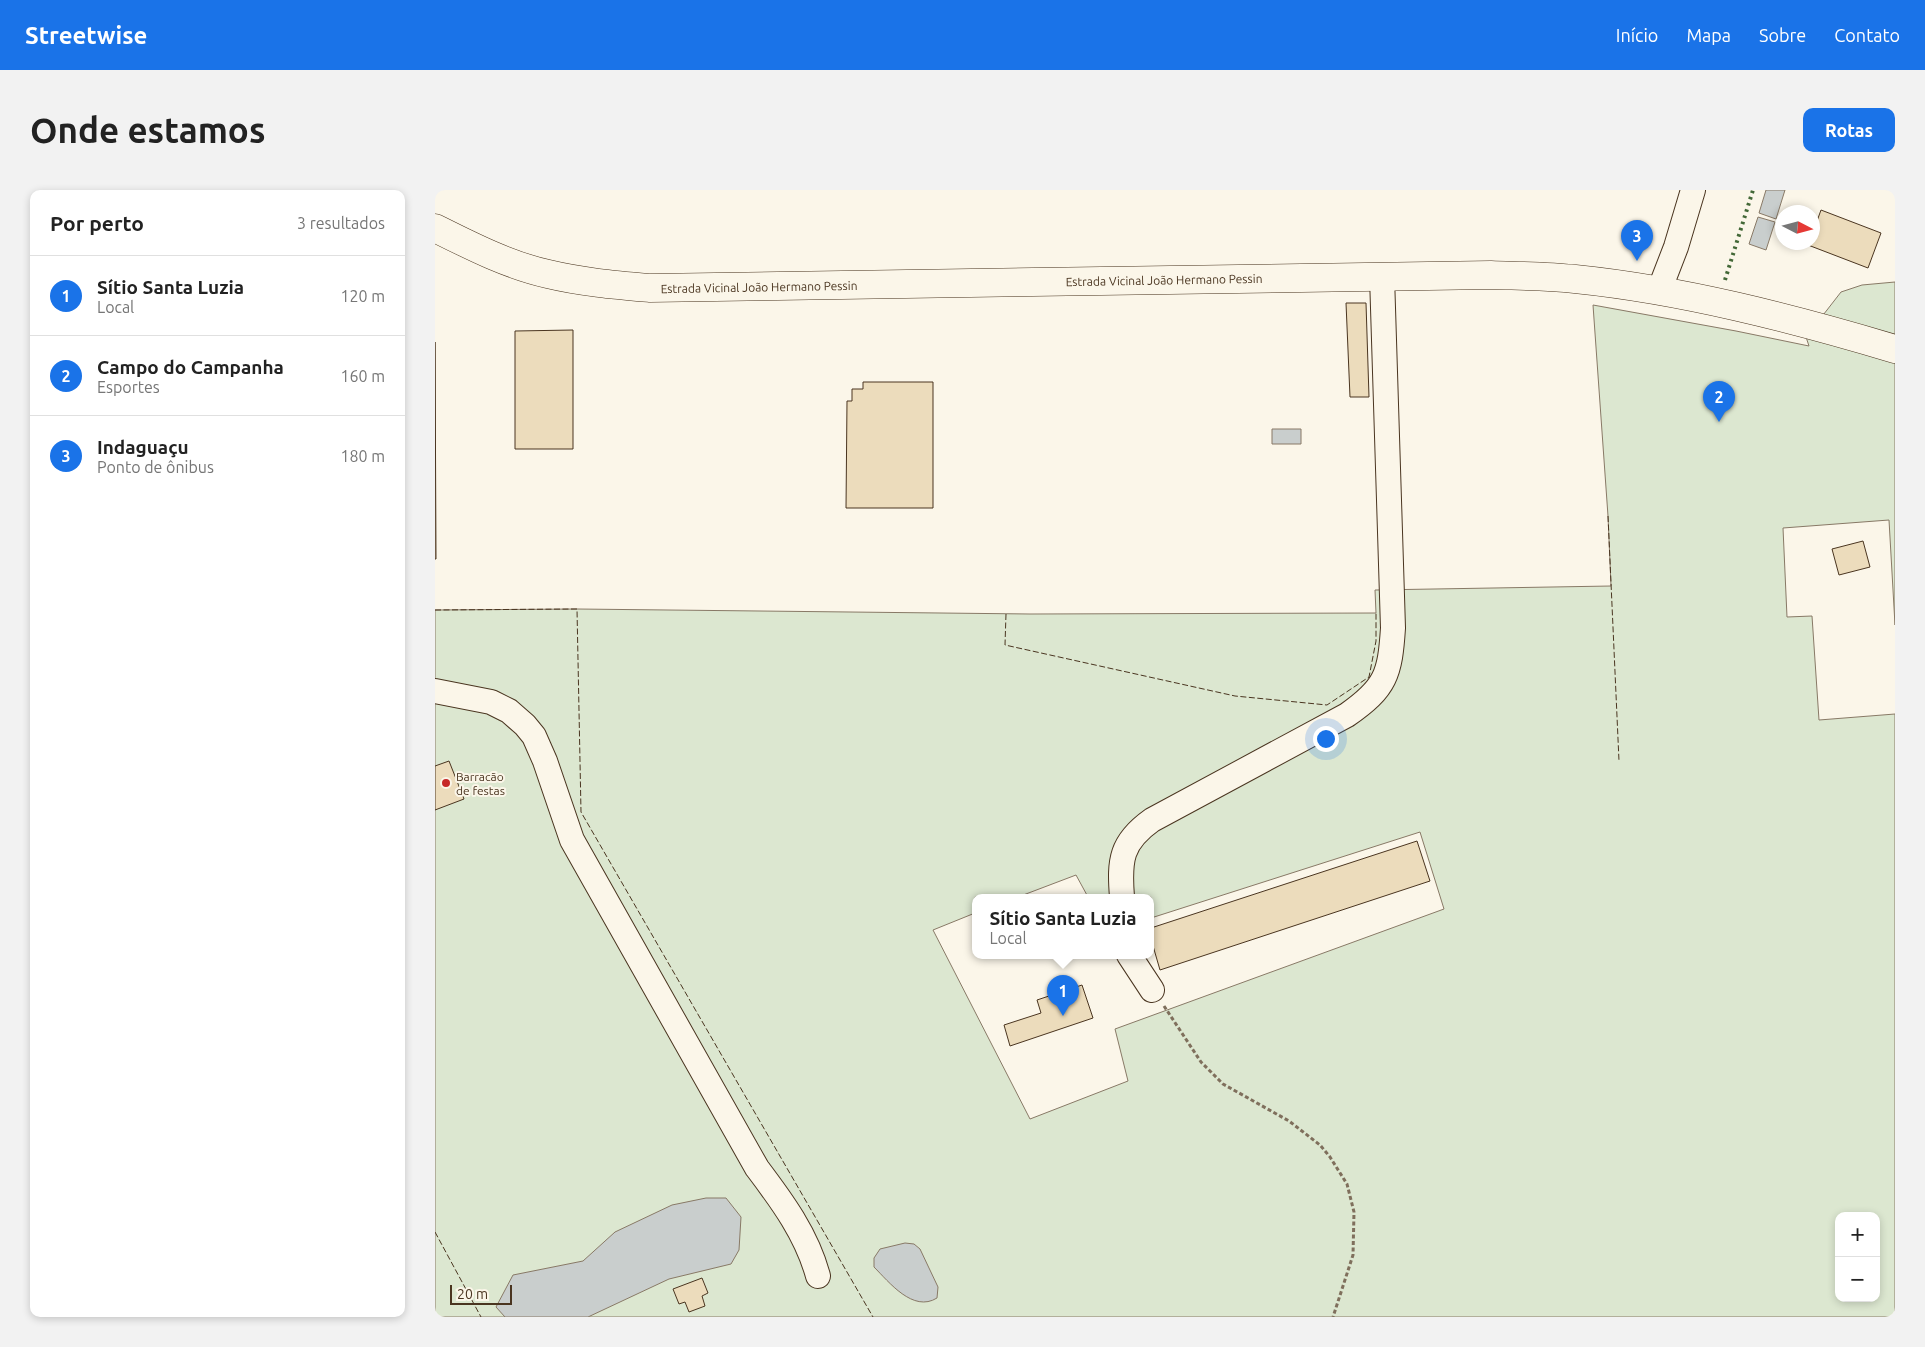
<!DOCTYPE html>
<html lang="pt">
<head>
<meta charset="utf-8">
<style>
  :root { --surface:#fff; --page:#f2f2f2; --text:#222; --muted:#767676; --line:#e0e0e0; --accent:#1a73e8 }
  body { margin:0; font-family:Ubuntu,sans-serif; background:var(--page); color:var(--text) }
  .controls { position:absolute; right:15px; bottom:15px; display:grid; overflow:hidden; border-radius:10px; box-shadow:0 2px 8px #0003 }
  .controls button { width:45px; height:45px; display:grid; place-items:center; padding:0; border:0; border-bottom:1px solid var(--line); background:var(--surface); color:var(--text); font:25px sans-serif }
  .compass { position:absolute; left:1340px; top:15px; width:45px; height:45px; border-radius:50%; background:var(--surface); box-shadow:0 2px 8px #0003; rotate:96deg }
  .scale { position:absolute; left:15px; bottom:12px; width:62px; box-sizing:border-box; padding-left:5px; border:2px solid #4a3520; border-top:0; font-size:14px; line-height:18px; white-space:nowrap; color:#4a3520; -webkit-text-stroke:4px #fbf6e9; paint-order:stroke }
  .you { position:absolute; left:890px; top:548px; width:18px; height:18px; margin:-12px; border:4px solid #fff; border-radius:50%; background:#1a73e8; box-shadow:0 0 0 8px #1a73e833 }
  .badge { display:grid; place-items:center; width:32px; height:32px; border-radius:50%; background:var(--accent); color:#fff; font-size:16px; font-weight:700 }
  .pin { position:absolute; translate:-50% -41px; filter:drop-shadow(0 1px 2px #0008) }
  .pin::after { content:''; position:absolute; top:26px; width:18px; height:15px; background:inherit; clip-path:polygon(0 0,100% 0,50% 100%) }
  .popup { position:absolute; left:537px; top:704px; width:182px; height:65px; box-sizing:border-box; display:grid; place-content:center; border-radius:10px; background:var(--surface); filter:drop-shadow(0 1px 4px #0005); font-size:16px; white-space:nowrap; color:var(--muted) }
  .popup b { font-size:19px; color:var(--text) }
  .popup::after { content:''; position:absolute; left:50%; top:100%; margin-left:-10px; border:10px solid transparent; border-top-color:var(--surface) }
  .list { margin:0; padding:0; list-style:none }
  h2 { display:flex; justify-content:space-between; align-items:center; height:65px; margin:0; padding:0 20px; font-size:21px }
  h2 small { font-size:16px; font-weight:400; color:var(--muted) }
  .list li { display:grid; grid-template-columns:32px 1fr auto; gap:15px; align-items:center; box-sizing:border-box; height:80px; padding:0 20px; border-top:1px solid var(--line) }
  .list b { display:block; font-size:19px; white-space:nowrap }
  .list p { margin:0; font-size:16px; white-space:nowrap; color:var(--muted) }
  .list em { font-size:16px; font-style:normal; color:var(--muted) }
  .map { position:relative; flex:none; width:1460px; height:1127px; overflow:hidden; border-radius:10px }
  header { display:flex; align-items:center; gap:30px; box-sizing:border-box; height:70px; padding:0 25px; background:var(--accent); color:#fff }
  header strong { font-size:24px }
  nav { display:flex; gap:28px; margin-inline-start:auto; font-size:18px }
  .intro { display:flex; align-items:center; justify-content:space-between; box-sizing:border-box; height:120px; padding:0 30px }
  h1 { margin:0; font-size:35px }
  .button { padding:12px 22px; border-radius:10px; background:var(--accent); color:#fff; font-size:18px; font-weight:700 }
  main { display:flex; gap:30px; padding:0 30px }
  aside { flex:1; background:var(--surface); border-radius:10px; box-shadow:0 2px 8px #0003 }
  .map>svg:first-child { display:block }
  .green { fill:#dce7d0; stroke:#887966; fill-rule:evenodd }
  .water { fill:#c9cecd; stroke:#887966 }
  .building { fill:#ecdcbc; stroke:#4a3520 }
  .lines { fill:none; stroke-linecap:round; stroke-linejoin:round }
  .minor-casing { stroke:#4a3520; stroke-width:26 }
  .major-casing { stroke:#4a3520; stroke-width:29 }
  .path { stroke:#7f6f5c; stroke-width:3; stroke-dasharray:4 2.5; stroke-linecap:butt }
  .minor { stroke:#fbf6e9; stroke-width:24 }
  .major { stroke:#fbf6e9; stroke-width:28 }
  .hedge { stroke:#436837; stroke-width:4; stroke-dasharray:2.5 4; stroke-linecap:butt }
  .fence { stroke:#4a3520; stroke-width:1; stroke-dasharray:6 2.5; stroke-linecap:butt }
  .poi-dot { fill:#c62828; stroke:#fbf6e9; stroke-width:2 }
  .labels { text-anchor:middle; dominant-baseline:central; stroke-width:4; stroke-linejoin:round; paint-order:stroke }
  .street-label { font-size:12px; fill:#4a3520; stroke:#fbf6e9 }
  .poi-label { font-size:12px; fill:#4a3520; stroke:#fbf6e9; text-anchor:start }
</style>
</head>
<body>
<header>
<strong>Streetwise</strong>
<nav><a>Início</a><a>Mapa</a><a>Sobre</a><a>Contato</a></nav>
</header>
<div class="intro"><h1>Onde estamos</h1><a class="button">Rotas</a></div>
<main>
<aside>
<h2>Por perto<small>3 resultados</small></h2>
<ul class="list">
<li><span class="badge">1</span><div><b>Sítio Santa Luzia</b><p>Local</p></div><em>120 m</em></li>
<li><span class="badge">2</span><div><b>Campo do Campanha</b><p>Esportes</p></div><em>160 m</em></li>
<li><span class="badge">3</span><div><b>Indaguaçu</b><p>Ponto de ônibus</p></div><em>180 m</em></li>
</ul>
</aside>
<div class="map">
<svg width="1460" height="1127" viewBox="0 0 1460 1127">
  <rect width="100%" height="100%" fill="#fbf6e9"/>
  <path class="green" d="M1460 92V435L1454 330 1348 338 1352 427 1377 426 1384 530 1460 524V1127H0V420L142 419 595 424 941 423 940 400 1176 396 1173 326 1158 115 1301 141 1374 156 1371 147 1406 102 1427 95ZM985 642 1009 719 680 839 693 891 595 929 498 740 540 723V707H583L641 685 653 707H716V728ZM1404 1026H1441V1108H1404Z"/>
  <path class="water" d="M1331 0H1350L1341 29 1324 23Z
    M1323 27 1340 32 1331 60 1314 54Z
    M837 239H866V254H837Z
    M271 1008H291L306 1027 304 1060 296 1074 234 1089 153 1127H70L61 1117 78 1085 148 1071 180 1042 237 1015Z
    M470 1053 479 1054 485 1059 503 1097 502 1108C478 1123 454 1092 439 1077V1068L445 1059Z"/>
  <path class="building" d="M1386 20 1446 43 1433 78 1373 55V52H1378V42Z
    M911 113H931L934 207H915Z
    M138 140V259H80V141Z
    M0 152 1 369H0Z
    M428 192H498V318H411L412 211H417V199H428Z
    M1428 351 1435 377 1404 385 1397 359Z
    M14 571 29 609 0 620V576Z
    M982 651 995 691 725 780 716 749V738Z
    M647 795 658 828 575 856 569 835 606 823 602 810Z
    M267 1088 273 1103 267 1106 270 1116 254 1122 250 1112 244 1114 238 1099Z"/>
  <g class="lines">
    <defs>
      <path id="minor" d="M1224 101 1241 57 1258 0
        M0 501 56 512 74 521 90 535 99 546 110 571 137 650 322 978C347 1011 372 1045 383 1086
        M687 707C684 670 686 652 717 630L912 525C951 498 955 484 958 438L947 86
        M694 765 717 800"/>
      <path id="major" d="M0 38C36 56 73 75 113 84 146 92 181 95 215 98L1056 85C1084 86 1112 86 1140 89 1248 100 1356 128 1460 159"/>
    </defs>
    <use href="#minor" class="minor-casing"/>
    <use href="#major" class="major-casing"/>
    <path class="path" d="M729 816 766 872 788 894 854 931 885 955 895 967 912 994 919 1022 918 1065 898 1127"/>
    <use href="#minor" class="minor"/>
    <use href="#major" class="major"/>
    <path class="hedge" d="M1290 90 1318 0"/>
    <path class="fence" d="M1173 326 1184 571
      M0 420 142 419 146 622 438 1127
      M571 424 570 455 800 506 892 515 934 487 941 451V423
      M0 1042 46 1127"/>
  </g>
  <circle class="poi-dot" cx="11" cy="593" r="5"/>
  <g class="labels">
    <g class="street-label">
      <text transform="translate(729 90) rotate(-1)">Estrada Vicinal João Hermano Pessin</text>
      <text transform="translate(324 97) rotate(-1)">Estrada Vicinal João Hermano Pessin</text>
    </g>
    <g class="poi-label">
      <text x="21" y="586">Barracão<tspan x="21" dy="14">de festas</tspan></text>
    </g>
  </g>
</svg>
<div class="controls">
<button>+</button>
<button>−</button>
</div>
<svg class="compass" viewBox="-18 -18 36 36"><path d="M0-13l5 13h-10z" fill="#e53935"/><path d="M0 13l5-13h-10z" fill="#767676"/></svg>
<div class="scale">20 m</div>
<div class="you"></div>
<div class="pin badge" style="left:628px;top:826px">1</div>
<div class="popup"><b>Sítio Santa Luzia</b>Local</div>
<div class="pin badge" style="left:1284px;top:232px">2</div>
<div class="pin badge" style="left:1202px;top:71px">3</div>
</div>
</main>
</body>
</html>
